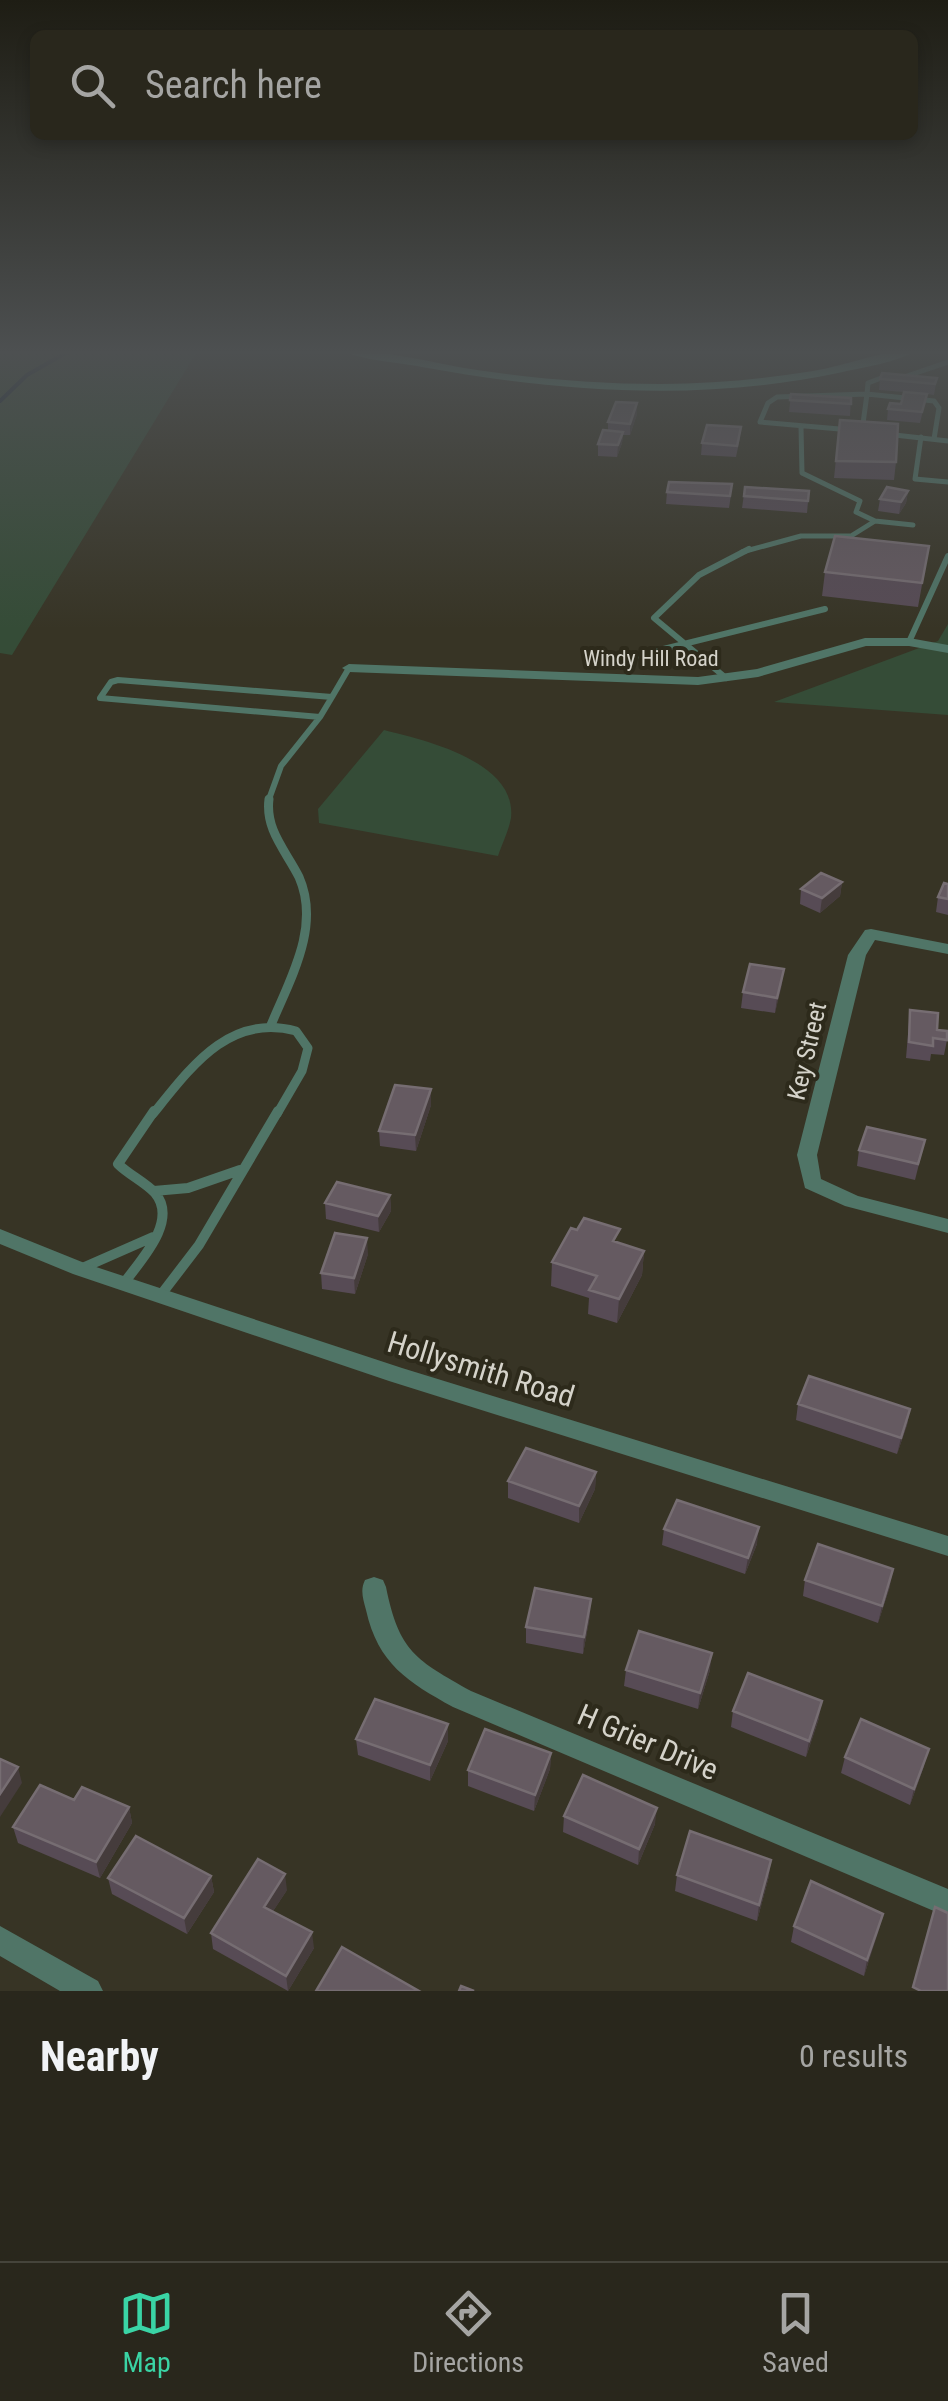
<!DOCTYPE html>
<html lang="en">
<head>
<meta charset="utf-8">
<style>
  :root { --surface:#29271c; --page:#353329; --text:#f1f3f6; --muted:#a5a5a3; --line:#45443b; --accent:#3ad4a5 }
  body { margin:0; font-family:"Roboto Condensed",sans-serif; background:var(--page); color:var(--text) }
  .list { margin:0; padding:0; list-style:none }
  h2 { display:flex; justify-content:space-between; align-items:center; height:130px; margin:0; padding:0 40px; font-size:42px }
  h2 small { font-size:32px; font-weight:400; color:var(--muted) }
  .icon { flex:none; width:55px; height:55px; fill:none; stroke:currentColor; stroke-width:2; stroke-linecap:round; stroke-linejoin:round }
  .map { position:relative; flex:none; width:948px; height:1991px; overflow:hidden }
  .search { position:absolute; background:var(--surface); box-shadow:0 5px 15px #0003; left:30px; right:30px; top:30px; height:110px; display:flex; align-items:center; gap:25px; box-sizing:border-box; padding:0 35px; border-radius:15px; color:var(--muted); font-size:38px }
  .sheet { height:270px; background:var(--surface) }
  nav { display:flex; justify-content:space-around; align-items:center; box-sizing:border-box; height:140px; border-top:2px solid var(--line); background:var(--surface); font-size:28px; color:var(--muted) }
  nav a { display:grid; justify-items:center; gap:5px }
  nav .on { color:var(--accent) }
  .map>svg:first-child { display:block }
  .green { fill:#354c37 }
  .lines { fill:none; stroke-linecap:round; stroke-linejoin:round }
  .stream { stroke:#122338; stroke-width:4 }
  .lane-far3 { stroke:#507567; stroke-width:5 }
  .lane-far2 { stroke:#507567; stroke-width:6 }
  .lane-far1 { stroke:#507567; stroke-width:9 }
  .lane { stroke:#507567; stroke-width:10 }
  .street { fill:#507567; fill-rule:evenodd }
  .secondary { fill:#5c9983; fill-rule:evenodd }
  .wall { fill:#574b55 }
  .shaded-wall { fill:#453c3c }
  .building { fill:#655a61; stroke:#766d72; stroke-width:2.5 }
  .labels { text-anchor:middle; dominant-baseline:central; stroke-width:8; stroke-linejoin:round; paint-order:stroke }
  .far-street-label { font-size:22px; fill:#d5d3ca; stroke:#2d2a1b }
  .street-label { font-size:25px; fill:#d5d3ca; stroke:#2d2a1b }
  .near-street-label { font-size:30px; fill:#d5d3ca; stroke:#2d2a1b }
</style>
</head>
<body>
<div class="map">
<svg width="948" height="1991" viewBox="0 0 948 1991">
  <rect width="100%" height="100%" fill="#373425"/>
  <path class="green" d="M0 350H198L12 655 0 653Z
    M948 624V715L774 702 938 641Z
    M384 730C424 740 517 761 511 818 509 830 502 844 498 856L319 823 318 809Z"/>
  <g class="lines">
    <path class="stream" d="M0 401 27 375 71 350"/>
    <path class="lane-far3" d="M889 375 868 383 867 394 934 401 939 408 934 439
      M904 377 948 362
      M801 427 802 473 860 501 856 512 875 521
      M851 430 760 422 768 403 777 397 867 394 862 431
      M886 434 948 441
      M921 437 915 479 948 482
      M742 552 801 536H851L875 521 913 525"/>
    <path class="lane-far2" d="M909 642 948 556
      M611 662 825 609
      M726 678 654 618 699 575 749 549
      M118 680 332 697 320 717 100 698 111 682Z
      M332 697 349 668
      M268 802 281 766 320 717"/>
    <path class="lane-far1" d="M269 799C265 830 286 851 299 877 321 927 290 979 271 1025
      M153 1114C191 1067 229 1013 296 1031L308 1048 302 1071 277 1114"/>
    <path class="lane" d="M154 1191 188 1188 240 1170
      M80 1269 153 1237
      M124 1283C140 1261 179 1221 155 1193 145 1182 129 1175 118 1164L154 1111
      M160 1296 199 1245 278 1111"/>
    <path class="street" d="M865 638H909L948 645V653L909 646H866L758 677 698 685 349 672 342 668 349 664 698 677 757 669Z
      M871 929 948 944V954L875 940 866 955 817 1155 821 1179 858 1196 948 1219V1233L845 1206 805 1188 797 1155 848 955 865 930Z
      M0 1229 87 1264 402 1368 948 1536V1556L389 1381 73 1274 0 1244Z
      M374 1577 383 1580 386 1587C399 1652 416 1660 471 1691L948 1889V1917L453 1707C408 1682 378 1664 366 1610 363 1599 360 1590 365 1580Z
      M0 1926 98 1981 103 1991H60L0 1956Z"/>
    <path class="secondary" d="M341 350C387 350 432 363 477 370 538 379 599 384 661 384 712 384 763 379 813 371 848 365 883 350 918 350 895 363 864 367 838 373 701 402 559 392 422 367 397 362 363 361 341 350Z"/>
  </g>
  <path class="wall" d="M937 378 934 395 927 394 920 423 887 420 888 409 901 404 904 392 879 390 880 379Z
    M791 394 851 398 850 416 789 412Z
    M637 403V414L630 435H623L622 443 617 457 598 456V444L608 430V422Z
    M840 420 896 462 894 480 834 478Z
    M740 438 736 457 701 455 702 443Z
    M745 487 809 491 807 513 742 508Z
    M908 491 906 503 899 514 878 511 880 499Z
    M667 492 731 495 729 508 666 504Z
    M929 546 918 607 822 596 825 572Z
    M842 882 840 896 820 913 800 904 801 889Z
    M948 884V915L936 912 938 897Z
    M784 969 775 1013 741 1008 743 992Z
    M910 1010 937 1030 947 1040 944 1055 931 1054 930 1061 906 1058Z
    M431 1105 416 1151 380 1146 379 1131Z
    M925 1140 915 1180 857 1166 859 1150Z
    M390 1195 391 1211 379 1232 326 1219 325 1203Z
    M619 1243 644 1251 642 1275 617 1323 588 1314 589 1298 551 1286 552 1262Z
    M368 1254 355 1294 322 1289 321 1273Z
    M798 1404 910 1409 907 1425 897 1454 796 1420Z
    M596 1472 595 1489 579 1523 508 1498V1481Z
    M664 1529 757 1544 745 1574 662 1545Z
    M805 1580 890 1586 878 1623 803 1596Z
    M590 1615 583 1654 526 1643V1627Z
    M626 1670H710L698 1709 624 1686Z
    M733 1711 819 1718 806 1757 731 1727Z
    M448 1724V1741L430 1781 358 1755 356 1739Z
    M551 1753 550 1769 534 1811 468 1786V1770Z
    M845 1757 924 1766 910 1805 841 1773Z
    M74 1800 129 1807 132 1823 100 1878 18 1843 13 1827Z
    M564 1816 655 1824 638 1865 563 1832Z
    M677 1875 769 1876 757 1921 675 1891Z
    M211 1876 214 1892 187 1934 112 1894 108 1878Z
    M287 1890 273 1911 314 1948 288 1991 213 1949 211 1933Z
    M883 1914 864 1976 791 1942 794 1926Z"/>
  <path class="shaded-wall" d="M637 403V414L630 435V424Z
    M623 432 622 443 617 457 618 445Z
    M908 491 906 503 899 514 901 502Z
    M842 882 840 896 820 913 822 898Z
    M784 969 782 985 775 1013 777 998Z
    M431 1089V1105L416 1151 415 1135Z
    M390 1195 391 1211 379 1232 378 1216Z
    M367 1238 368 1254 355 1294 354 1278Z
    M644 1251 642 1275 617 1323 619 1299Z
    M910 1409 907 1425 897 1454 901 1438Z
    M596 1472 595 1489 579 1523V1506Z
    M759 1527 757 1544 745 1574 748 1558Z
    M893 1569 890 1586 878 1623 882 1606Z
    M591 1599 590 1615 583 1654 584 1637Z
    M712 1653 710 1670 698 1709 700 1693Z
    M822 1701 819 1718 806 1757 809 1741Z
    M448 1724V1741L430 1781V1765Z
    M929 1749 924 1766 910 1805 914 1789Z
    M551 1753 550 1769 534 1811 535 1795Z
    M18 1767 22 1783 0 1817V1794Z
    M129 1807 132 1823 100 1878 96 1862Z
    M657 1808 655 1824 638 1865 639 1849Z
    M771 1860 769 1876 757 1921 759 1905Z
    M285 1874 287 1890 266 1922 264 1907Z
    M211 1876 214 1892 187 1934 184 1918Z
    M883 1914 879 1930 864 1976 867 1960Z
    M312 1932 314 1948 288 1991 286 1976Z"/>
  <path class="building" d="M882 373 937 378 935 384 880 379Z
    M904 392 927 394 922 412 888 409 890 403 901 404Z
    M791 394 851 398V404L790 400Z
    M616 402 637 403 630 424 608 422Z
    M840 420 898 424 896 462 836 461Z
    M707 425 741 427 737 446 702 443Z
    M603 430 623 432 618 445 598 444Z
    M669 482 732 484 730 496 667 492Z
    M745 487 809 491 808 501 744 496Z
    M887 487 908 491 901 502 880 499Z
    M835 536 929 546 922 583 825 572Z
    M821 873 842 882 822 898 801 889Z
    M944 883 948 884V899L938 897Z
    M750 964 784 969 777 998 743 992Z
    M910 1010 938 1013 937 1030 947 1031V1040L933 1038V1046L909 1042Z
    M395 1085 431 1089 415 1135 379 1131Z
    M867 1127 925 1140 918 1164 859 1150Z
    M337 1182 390 1195 378 1216 325 1203Z
    M584 1218 620 1229 613 1241 644 1251 619 1299 589 1290 597 1276 552 1262 571 1228 577 1230Z
    M335 1233 367 1238 354 1278 321 1273Z
    M809 1376 910 1409 901 1438 798 1404Z
    M526 1448 596 1472 579 1506 508 1481Z
    M677 1500 759 1527 748 1558 664 1529Z
    M818 1544 893 1569 882 1606 805 1580Z
    M535 1588 591 1599 584 1637 526 1627Z
    M639 1631 712 1653 700 1693 626 1670Z
    M748 1673 822 1701 809 1741 733 1711Z
    M375 1699 448 1724 430 1765 356 1739Z
    M861 1719 929 1749 914 1789 845 1757Z
    M485 1729 551 1753 535 1795 468 1770Z
    M0 1759 18 1767 0 1794Z
    M583 1775 657 1808 639 1849 564 1816Z
    M40 1785 74 1800 82 1787 129 1807 96 1862 13 1827Z
    M690 1831 771 1860 759 1905 677 1875Z
    M136 1836 211 1876 184 1918 108 1878Z
    M258 1859 285 1874 264 1907 312 1932 286 1976 211 1933Z
    M811 1881 883 1914 867 1960 794 1926Z
    M935 1907 948 1913V1991H921L913 1987Z
    M342 1947 419 1991H316Z
    M461 1986 474 1991H459Z"/>
  <linearGradient id="sky" x2="0" y2="1"><stop stop-color="#1e1d14"/><stop offset="0.56" stop-color="#4d5051"/><stop offset="1" stop-color="#4d5051" stop-opacity="0"/></linearGradient>
  <rect width="948" height="629" fill="url(#sky)"/>
  <g class="labels">
    <g class="far-street-label">
      <text x="651" y="658">Windy Hill Road</text>
    </g>
    <g class="street-label">
      <text transform="translate(807 1051) rotate(-77)">Key Street</text>
    </g>
    <g class="near-street-label">
      <text transform="translate(481 1369) rotate(17)">Hollysmith Road</text>
      <text transform="translate(648 1742) rotate(23)">H Grier Drive</text>
    </g>
  </g>
</svg>
<div class="search"><svg class="icon" aria-label="search" viewBox="0 0 24 24"><circle cx="10" cy="10" r="6"/><path d="M15 15l6 6"/></svg>Search here</div>
</div>
<section class="sheet">
<h2>Nearby<small>0 results</small></h2>
<ul class="list">
</ul>
</section>
<nav>
<a class="on"><svg class="icon" aria-label="map" viewBox="0 0 24 24"><path d="M3 6l6-2 6 2 6-2v14l-6 2-6-2-6 2zM9 4v14M15 6v14"/></svg>Map</a>
<a><svg class="icon" aria-label="directions" viewBox="0 0 24 24"><path d="M12 3l9 9-9 9-9-9zM9 14v-3h6M13 9l2 2-2 2"/></svg>Directions</a>
<a><svg class="icon" aria-label="saved" viewBox="0 0 24 24"><path d="M7 4h10v16l-5-4-5 4z"/></svg>Saved</a>
</nav>
</body>
</html>
